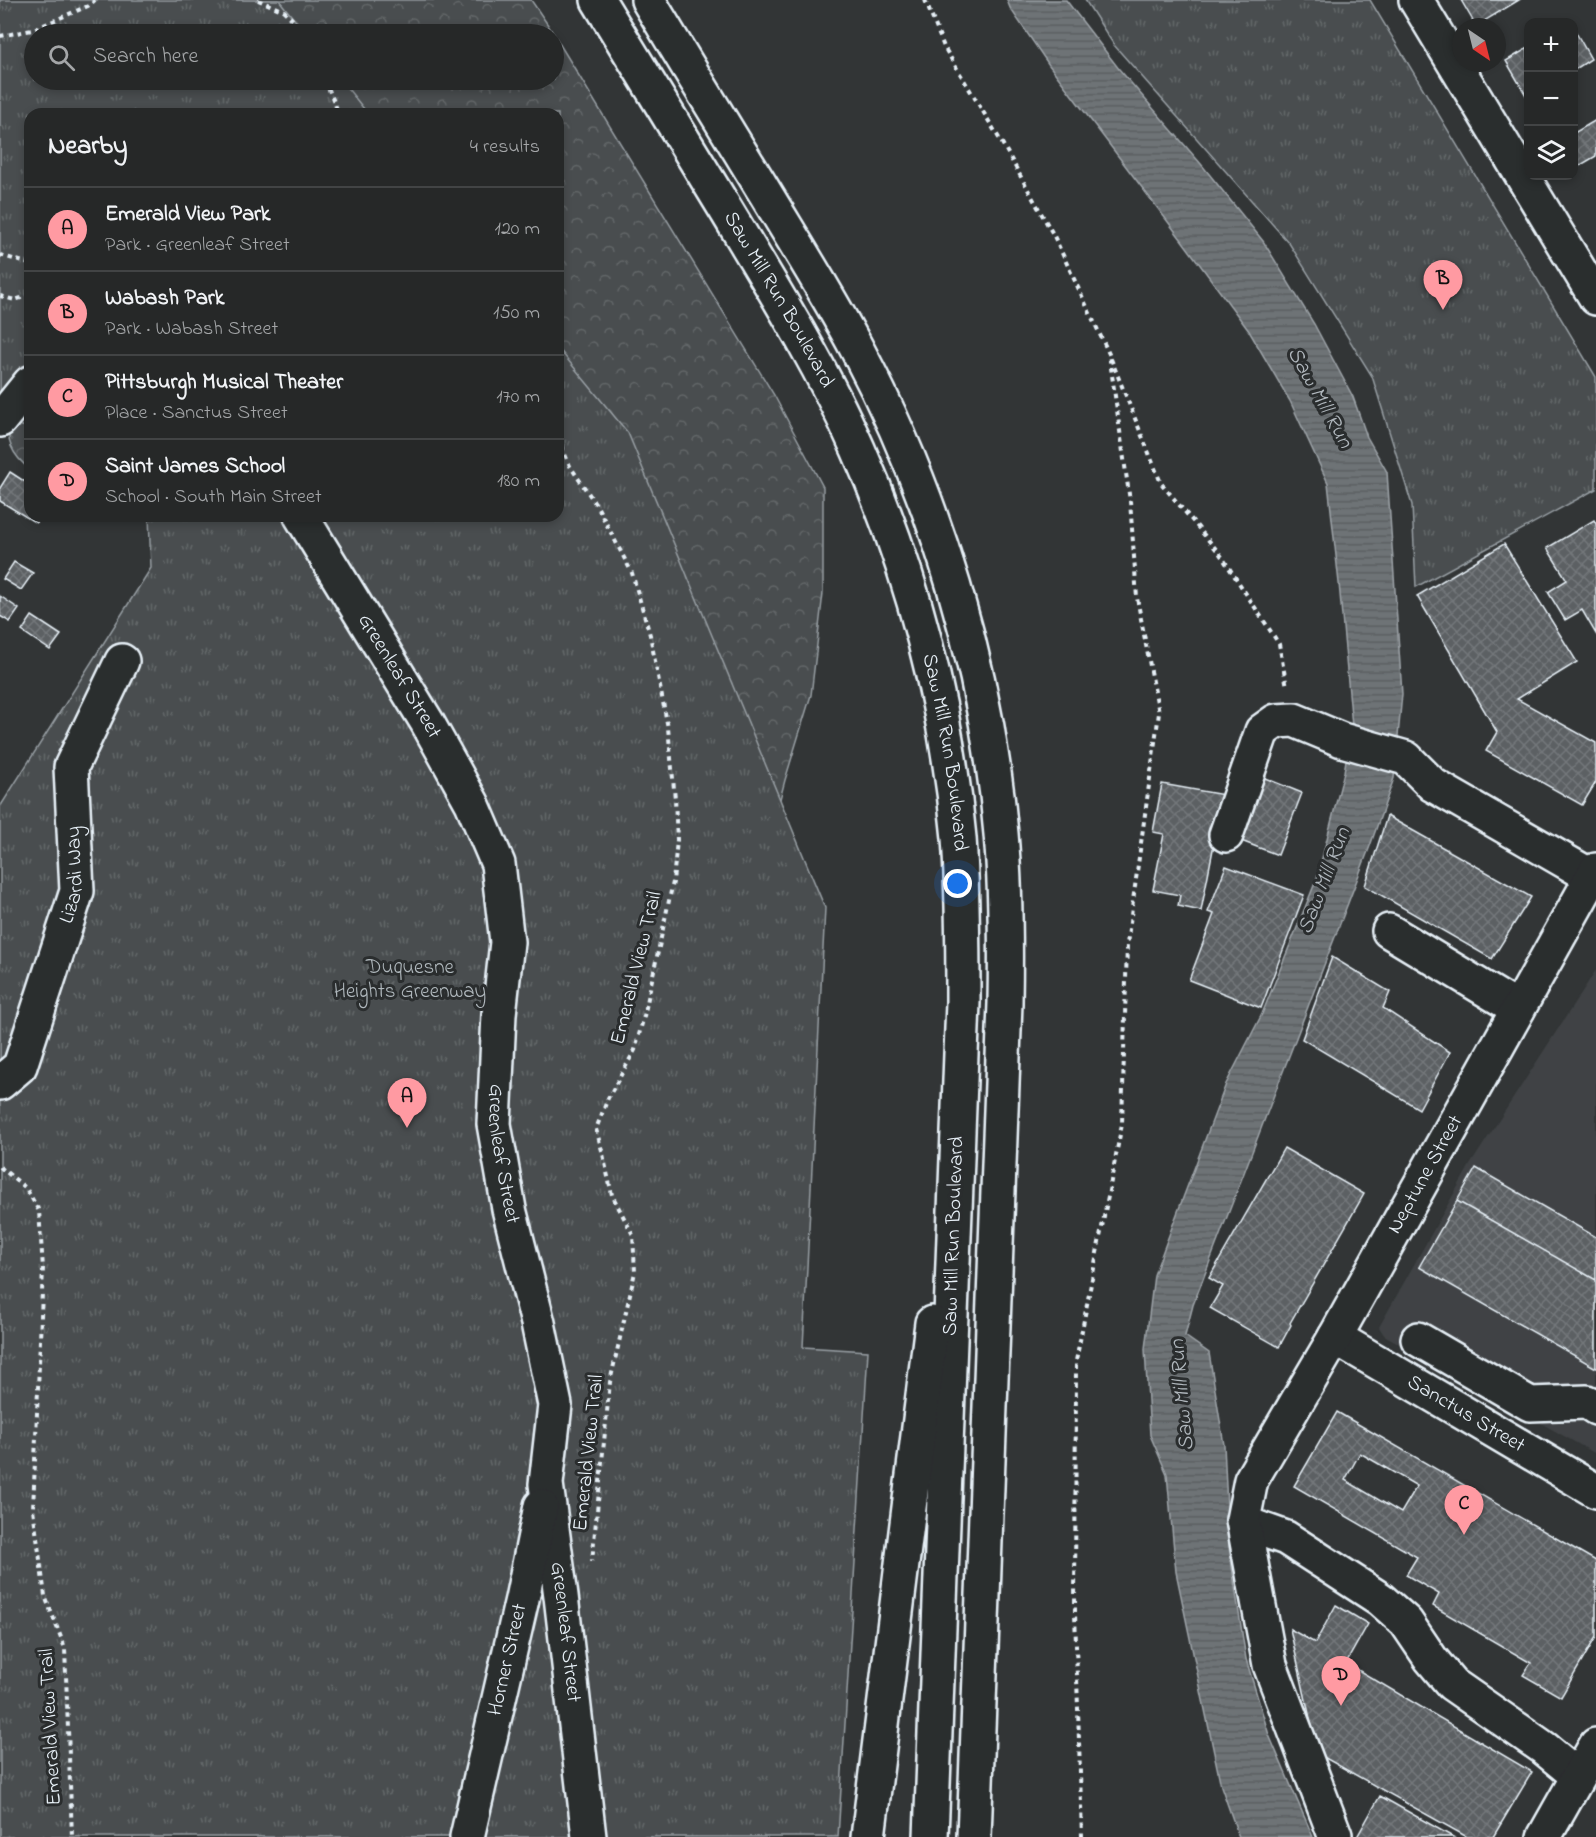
<!DOCTYPE html>
<html lang="en">
<head>
<meta charset="utf-8">
<style>
  :root { --surface:#262828; --page:#2e3030; --text:#f1f3f6; --muted:#a4a6a8; --line:#424445; --accent:#ff9aa2 }
  body { margin:0; font-family:"Indie Flower",sans-serif; background:var(--page); color:var(--text) }
  .controls { position:absolute; right:18px; top:18px; display:grid; overflow:hidden; border-radius:12px; box-shadow:0 3px 9px #0003 }
  .controls button { width:54px; height:54px; display:grid; place-items:center; padding:0; border:0; border-bottom:2px solid var(--line); background:var(--surface); color:var(--text); font:30px sans-serif }
  .compass { position:absolute; left:1452px; top:18px; width:54px; height:54px; border-radius:50%; background:var(--surface); box-shadow:0 3px 9px #0003; rotate:145deg }
  .you { position:absolute; left:958px; top:884px; width:21px; height:21px; margin:-15px; border:4px solid #fff; border-radius:50%; background:#1a73e8; box-shadow:0 0 0 9px #1a73e833 }
  .badge { display:grid; place-items:center; width:39px; height:39px; border-radius:50%; background:var(--accent); color:#111; font-size:20px; font-weight:700 }
  .pin { position:absolute; translate:-50% -50px; filter:drop-shadow(0 2px 3px #0008) }
  .pin::after { content:''; position:absolute; top:32px; width:21px; height:18px; background:inherit; clip-path:polygon(0 0,100% 0,50% 100%) }
  .list { margin:0; padding:0; list-style:none }
  h2 { display:flex; justify-content:space-between; align-items:center; height:78px; margin:0; padding:0 24px; font-size:26px }
  h2 small { font-size:20px; font-weight:400; color:var(--muted) }
  .list li { display:grid; grid-template-columns:39px 1fr auto; gap:18px; align-items:center; box-sizing:border-box; height:84px; padding:0 24px; border-top:2px solid var(--line) }
  .list b { display:block; font-size:22px; white-space:nowrap }
  .list p { margin:0; font-size:20px; white-space:nowrap; color:var(--muted) }
  .list em { font-size:20px; font-style:normal; color:var(--muted) }
  .icon { flex:none; width:33px; height:33px; fill:none; stroke:currentColor; stroke-width:2; stroke-linecap:round; stroke-linejoin:round }
  .map { position:relative; flex:none; width:1596px; height:1837px; overflow:hidden }
  .search { position:absolute; background:var(--surface); box-shadow:0 3px 9px #0003; left:24px; top:24px; width:540px; height:66px; display:flex; align-items:center; gap:15px; box-sizing:border-box; padding:0 21px; border-radius:33px; color:var(--muted); font-size:22px }
  .panel { position:absolute; background:var(--surface); box-shadow:0 3px 9px #0003; left:24px; top:108px; width:540px; height:414px; border-radius:18px }
  .map>svg:first-child { display:block }
  .built { fill:#3f4244 }
  .forest { fill:url(#forest-crowns); stroke:#989fa4; stroke-width:1.5 }
  .park { fill:url(#park-tufts); stroke:#989fa4; stroke-width:1.5 }
  .water { fill:url(#water-rules); stroke:#9fa5aa; stroke-width:1.5 }
  .building { fill:url(#building-cross-hatch); stroke:#e8f1f8; stroke-width:1.5; fill-rule:evenodd }
  .lines { fill:none; stroke-linecap:round; stroke-linejoin:round }
  .minor-casing { stroke:#e8f1f8; stroke-width:38 }
  .major-casing { stroke:#e8f1f8; stroke-width:38 }
  .highway-casing { stroke:#e8f1f8; stroke-width:38 }
  .path { stroke:#e8f1f8; stroke-width:4; stroke-dasharray:4.5 4.5; stroke-linecap:butt }
  .minor { stroke:#2a2d2e; stroke-width:33 }
  .major { stroke:#2a2d2e; stroke-width:33 }
  .highway { stroke:#2a2d2e; stroke-width:33 }
  .labels { text-anchor:middle; dominant-baseline:central; stroke-width:6; stroke-linejoin:round; paint-order:stroke }
  .street-label { font-size:21px; fill:#e8f1f8; stroke:#2a2d2e }
  .park-label { font-size:21px; fill:#b0b8bd; stroke:#2a2d2e }
  .water-label { font-size:22px; font-style:italic; fill:#b1b8be; stroke:#2a2d2e }
</style>
</head>
<body>
<div class="map">
<svg width="1596" height="1837" viewBox="0 0 1596 1837">
  <defs>
    <pattern id="forest-crowns" width="20" height="18" patternUnits="userSpaceOnUse" patternTransform="scale(1.5)"><rect width="20" height="18" fill="#494d4f"/><path d="M2 6a3 3 0 1 1 6 0M12 15a3 3 0 1 1 6 0" fill="none" stroke="#636769"/></pattern>
    <pattern id="park-tufts" width="24" height="20" patternUnits="userSpaceOnUse" patternTransform="scale(1.5)"><rect width="24" height="20" fill="#494d4f"/><path d="M3 7l-1-3M5 7V3M7 7l1-3M15 17l-1-3M17 17v-4M19 17l1-3" fill="none" stroke="#636769"/></pattern>
    <pattern id="water-rules" width="6" height="5" patternUnits="userSpaceOnUse" patternTransform="scale(1.5)"><rect width="6" height="5" fill="#6e7376"/><path d="M0 2.5h6" fill="none" stroke="#5a5e60"/></pattern>
    <pattern id="building-cross-hatch" width="8" height="8" patternUnits="userSpaceOnUse" patternTransform="scale(1.5)"><rect width="8" height="8" fill="#5c6063"/><path d="M0 0l8 8M0 8l8-8" fill="none" stroke="#73777a"/></pattern>
  </defs>
  <rect width="100%" height="100%" fill="#323536"/>
  <filter id="ink" filterUnits="userSpaceOnUse"><feTurbulence type="fractalNoise" baseFrequency=".0167" numOctaves="2"/><feDisplacementMap in="SourceGraphic" scale="12" xChannelSelector="R" yChannelSelector="G"/><feConvolveMatrix kernelMatrix="1 2 1 2 8 2 1 2 1" color-interpolation-filters="sRGB"/></filter>
  <g filter="url(#ink)">
    <path class="built" d="M1596 970V1454L1384 1335 1379 1327 1470 1165Z"/>
    <path class="forest" d="M211 0H531L548 25 774 395 823 487V593L811 695 785 780 743 939 558 516V114H303L317 80H554V34H268Z
      M30 406V469C15 458 0 437 15 419 19 414 25 410 30 406Z"/>
    <path class="park" d="M0 0H279L306 34H34V80H341L368 114H30V426L29 427 0 423Z
      M1085 0H1370L1596 377V489L1416 587 1412 505 1372 376 1289 243 1114 45Z
      M558 348 628 433 825 908 803 1347 868 1351 838 1837H0V807L151 568 149 516H558Z"/>
    <path class="water" d="M1007 0H1066L1119 69 1201 164 1263 241 1314 324 1353 397 1367 437 1387 472 1402 694 1394 778 1370 846 1193 1305 1185 1336 1209 1353 1224 1445 1229 1547 1246 1659 1269 1735 1313 1837H1239L1221 1786 1176 1572 1167 1474 1150 1435 1145 1349 1154 1275 1226 1084 1262 1014 1317 878 1344 772 1352 726 1339 583 1328 483 1290 401 1249 331 1181 239 1049 65 1010 8Z"/>
    <path class="building" d="M1461 0H1519L1476 26Z
      M1574 29 1591 59 1574 70Z
      M1528 48V97H1527L1506 61Z
      M1596 120V156L1574 169V133Z
      M10 472 30 485V516H40L36 523 0 501V488Z
      M1594 520 1596 524V634L1582 610 1565 620 1548 592 1567 580 1547 548Z
      M1504 544 1577 662 1517 699 1596 743V782L1582 805 1486 751 1497 732 1417 596Z
      M14 562 33 573 21 590 3 579Z
      M0 596 19 609 10 622 0 616Z
      M32 616 61 635 50 650 22 631Z
      M1260 776 1302 793 1278 855 1236 839Z
      M1162 784 1230 796 1214 844 1201 911 1178 906 1180 895 1153 890 1164 834 1153 832Z
      M1387 816 1531 897 1492 959 1365 886Z
      M1226 866 1304 895 1261 1008 1189 980 1214 914 1208 912Z
      M1332 957 1390 992 1383 1008 1450 1052 1419 1109 1302 1039Z
      M1284 1148 1364 1194 1290 1323 1291 1325 1279 1347 1210 1308 1223 1286 1209 1278Z
      M1476 1168 1596 1237V1280L1457 1201Z
      M1457 1201 1596 1280V1368L1419 1267Z
      M1337 1412 1596 1561V1637L1561 1697 1523 1675 1531 1663 1433 1606 1439 1594 1406 1575 1417 1557 1294 1486ZM1360 1453 1417 1486 1401 1513 1345 1480Z
      M1336 1605 1368 1624 1346 1663 1532 1772 1493 1837H1467L1318 1754 1290 1629 1315 1643Z
      M1380 1796 1453 1837H1357Z"/>
    <g class="lines">
      <defs>
        <g id="minor">
          <path d="M0 420 30 383"/>
          <path id="s1" d="M301 516 427 722 472 803 498 864 507 942 499 1014 494 1124 509 1209 538 1323 555 1405 546 1484 561 1596 589 1837"/>
          <path d="M1226 835 1262 731 1276 721 1294 720 1342 740 1406 758 1433 785 1596 879"/>
          <path d="M1389 931 1518 1009"/>
          <path id="s2" d="M0 1083 20 1066 77 891 71 767 122 661"/>
          <path id="s3" d="M1335 1337 1596 1491"/>
          <path d="M1418 1339 1530 1404 1587 1402 1596 1408"/>
          <path d="M1244 1523 1286 1538 1380 1599 1406 1622 1431 1659 1452 1684 1544 1748 1578 1776"/>
          <path id="s4" d="M1335 1835 1270 1665 1243 1520 1251 1480 1335 1337 1596 870"/>
          <path id="s5" d="M467 1837 522 1599 541 1506"/>
        </g>
        <path id="major" d="M1416 0 1596 298
          M1544 1837 1596 1745"/>
        <g id="highway">
          <path id="s6" d="M598 0C640 70 683 140 726 210 773 288 821 365 858 449 912 571 947 705 959 838 963 893 963 948 963 1002L931 1837"/>
          <path d="M648 0C686 64 725 127 764 191 796 244 829 296 858 351 936 498 987 669 1001 834 1006 891 1006 947 1005 1003L974 1837"/>
          <path d="M868 1837 932 1323"/>
        </g>
      </defs>
      <use href="#minor" class="minor-casing"/>
      <use href="#major" class="major-casing"/>
      <use href="#highway" class="highway-casing"/>
      <path class="path" d="M258 0 284 11 307 34
        M925 0 944 47 1002 143 1054 236 1109 354 1161 483 1220 554 1279 644 1287 687
        M0 36 32 30 88 6 95 0
        M325 80 339 114
        M0 255 30 264
        M0 296 15 300 30 295
        M558 438 570 466 597 506 632 573 650 635 668 728 675 799 677 840 673 882 645 1012 635 1050 608 1098 596 1129 603 1154 612 1195 633 1235 635 1272 610 1382 592 1561
        M0 1167 26 1188 39 1211 43 1268 33 1509 45 1596 65 1648 72 1837
        M1082 1837 1075 1613 1076 1361 1122 1124 1127 944 1159 713 1137 598 1130 501 1109 354"/>
      <use href="#minor" class="minor"/>
      <use href="#major" class="major"/>
      <use href="#highway" class="highway"/>
    </g>
  </g>
  <g class="labels">
    <g class="street-label">
      <text stroke="none"><textPath href="#s6" startOffset="350">Saw Mill Run Boulevard</textPath></text>
      <text stroke="none"><textPath href="#s1" startOffset="188">Greenleaf Street</textPath></text>
      <text stroke="none"><textPath href="#s6" startOffset="836">Saw Mill Run Boulevard</textPath></text>
      <text stroke="none"><textPath href="#s2" startOffset="226">Lizardi Way</textPath></text>
      <text transform="translate(637 968) rotate(-76)">Emerald View Trail</text>
      <text stroke="none"><textPath href="#s1" startOffset="692">Greenleaf Street</textPath></text>
      <text stroke="none"><textPath href="#s4" startOffset="722">Neptune Street</textPath></text>
      <text transform="translate(954 1236) rotate(-88)">Saw Mill Run Boulevard</text>
      <text stroke="none"><textPath href="#s3" startOffset="152">Sanctus Street</textPath></text>
      <text transform="translate(589 1453) rotate(-84)">Emerald View Trail</text>
      <text stroke="none"><textPath href="#s1" startOffset="1178">Greenleaf Street</textPath></text>
      <text stroke="none"><textPath href="#s5" startOffset="182">Horner Street</textPath></text>
      <text transform="translate(51 1727) rotate(-93)">Emerald View Trail</text>
    </g>
    <g class="park-label">
      <text x="410" y="968">Duquesne<tspan x="410" dy="24">Heights Greenway</tspan></text>
    </g>
    <g class="water-label">
      <text transform="translate(1319 398) rotate(61)">Saw Mill Run</text>
      <text transform="translate(1325 881) rotate(-69)">Saw Mill Run</text>
      <text transform="translate(1183 1395) rotate(-95)">Saw Mill Run</text>
    </g>
  </g>
</svg>
<div class="controls">
<button>+</button>
<button>−</button>
<button><svg class="icon" aria-label="layers" viewBox="0 0 24 24"><path d="M12 4l9 5-9 5-9-5zM3 14l9 5 9-5"/></svg></button>
</div>
<svg class="compass" viewBox="-18 -18 36 36"><path d="M0-13l5 13h-10z" fill="#e53935"/><path d="M0 13l5-13h-10z" fill="#a4a6a8"/></svg>
<div class="you"></div>
<div class="pin badge" style="left:407px;top:1128px">A</div>
<div class="pin badge" style="left:1443px;top:310px">B</div>
<div class="pin badge" style="left:1464px;top:1535px">C</div>
<div class="pin badge" style="left:1341px;top:1706px">D</div>
<div class="search"><svg class="icon" aria-label="search" viewBox="0 0 24 24"><circle cx="10" cy="10" r="6"/><path d="M15 15l6 6"/></svg>Search here</div>
<section class="panel">
<h2>Nearby<small>4 results</small></h2>
<ul class="list">
<li><span class="badge">A</span><div><b>Emerald View Park</b><p>Park · Greenleaf Street</p></div><em>120 m</em></li>
<li><span class="badge">B</span><div><b>Wabash Park</b><p>Park · Wabash Street</p></div><em>150 m</em></li>
<li><span class="badge">C</span><div><b>Pittsburgh Musical Theater</b><p>Place · Sanctus Street</p></div><em>170 m</em></li>
<li><span class="badge">D</span><div><b>Saint James School</b><p>School · South Main Street</p></div><em>180 m</em></li>
</ul>
</section>
</div>
</body>
</html>
